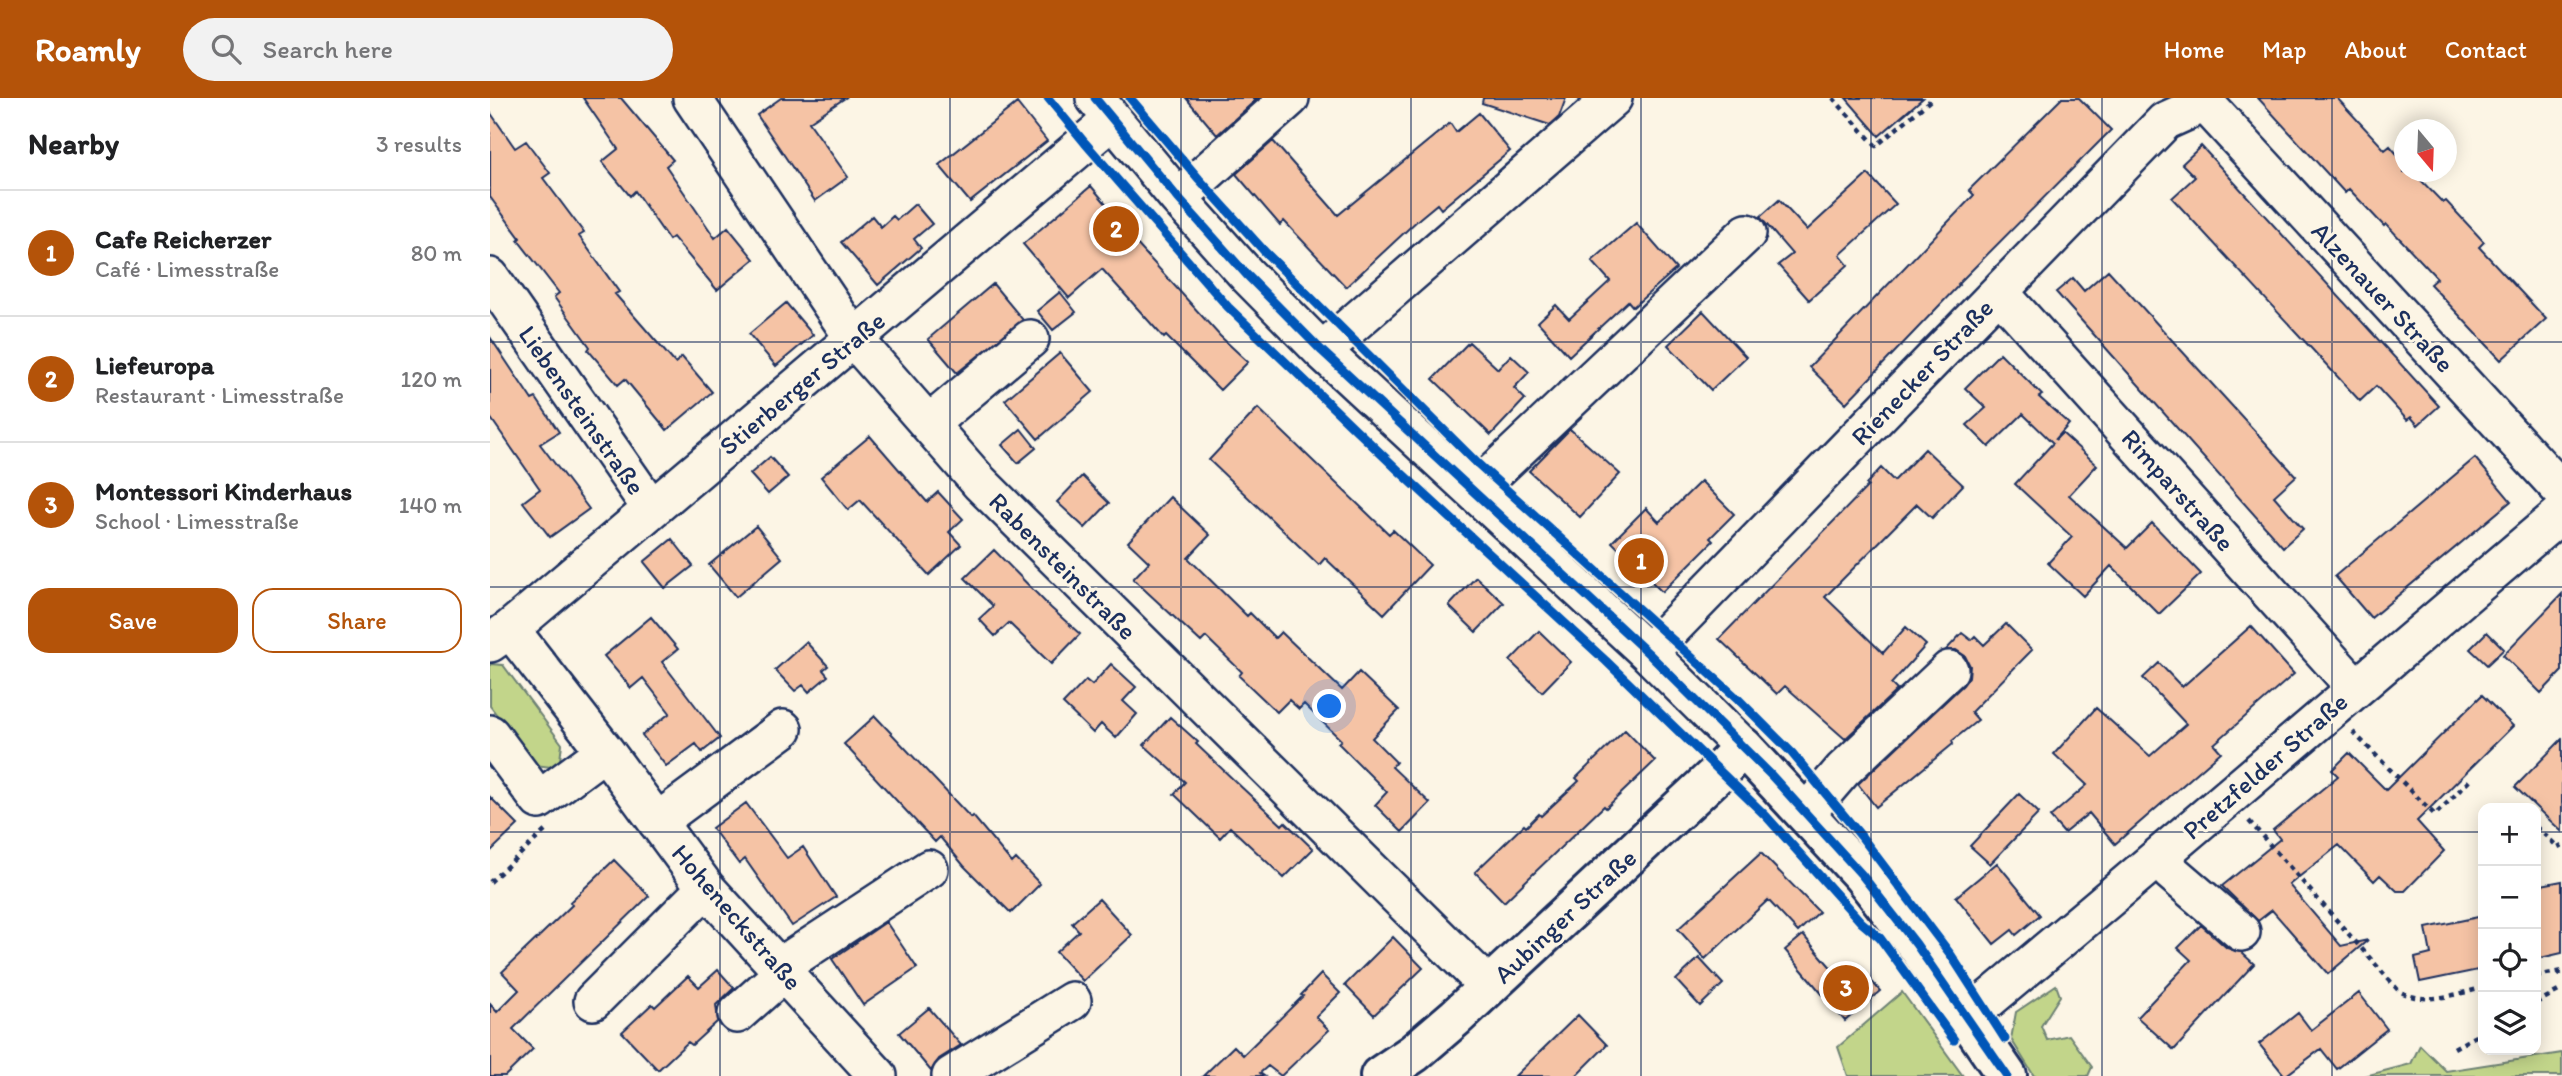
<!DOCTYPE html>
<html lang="en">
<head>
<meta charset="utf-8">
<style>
  :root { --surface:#fff; --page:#f2f2f2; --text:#202124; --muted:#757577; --line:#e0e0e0; --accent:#b45309 }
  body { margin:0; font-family:Itim,sans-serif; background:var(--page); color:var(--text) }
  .controls { position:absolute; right:21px; bottom:21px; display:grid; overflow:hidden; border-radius:14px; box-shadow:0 4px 18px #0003 }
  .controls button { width:63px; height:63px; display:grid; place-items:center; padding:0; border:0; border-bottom:2px solid var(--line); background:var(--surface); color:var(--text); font:35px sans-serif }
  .compass { position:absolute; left:1904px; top:21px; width:63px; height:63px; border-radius:50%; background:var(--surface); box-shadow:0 4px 18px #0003; rotate:161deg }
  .you { position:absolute; left:840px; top:609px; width:24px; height:24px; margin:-18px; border:5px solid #fff; border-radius:50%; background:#1a73e8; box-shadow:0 0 0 10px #1a73e833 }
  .badge { display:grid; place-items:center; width:46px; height:46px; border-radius:50%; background:var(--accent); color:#fff; font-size:23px; font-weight:700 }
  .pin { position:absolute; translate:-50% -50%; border:4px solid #fff; box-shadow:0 2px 7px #0006 }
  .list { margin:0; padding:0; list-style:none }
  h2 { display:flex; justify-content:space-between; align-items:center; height:91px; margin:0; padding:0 28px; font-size:30px }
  h2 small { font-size:23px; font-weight:400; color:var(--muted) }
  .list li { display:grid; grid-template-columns:46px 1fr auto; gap:21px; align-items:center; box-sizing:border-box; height:126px; padding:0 28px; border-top:2px solid var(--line) }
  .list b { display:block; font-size:26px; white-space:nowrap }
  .list p { margin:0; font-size:23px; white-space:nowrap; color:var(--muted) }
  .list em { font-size:23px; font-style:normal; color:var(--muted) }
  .actions { display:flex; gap:14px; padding:21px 28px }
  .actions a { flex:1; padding:16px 0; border:2px solid var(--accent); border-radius:21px; text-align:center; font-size:24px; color:var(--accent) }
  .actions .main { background:var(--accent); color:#fff }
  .icon { flex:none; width:38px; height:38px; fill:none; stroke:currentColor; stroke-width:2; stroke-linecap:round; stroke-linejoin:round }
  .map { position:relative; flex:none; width:2072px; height:978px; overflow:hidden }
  header { display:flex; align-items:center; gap:42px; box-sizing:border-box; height:98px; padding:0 35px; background:var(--accent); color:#fff }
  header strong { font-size:33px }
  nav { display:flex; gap:38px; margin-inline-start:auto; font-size:24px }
  .search { width:490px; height:63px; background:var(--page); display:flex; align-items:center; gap:18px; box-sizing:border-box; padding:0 24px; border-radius:38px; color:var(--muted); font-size:26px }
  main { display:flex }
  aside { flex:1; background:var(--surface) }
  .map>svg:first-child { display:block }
  .green { fill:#c2d58a; stroke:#6e8274; stroke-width:2 }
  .building { fill:#f5c3a5; stroke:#1b2f5e; stroke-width:2 }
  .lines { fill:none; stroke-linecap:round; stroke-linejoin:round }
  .minor-casing { stroke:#1b2f5e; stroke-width:42 }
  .major-casing { stroke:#1b2f5e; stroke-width:44 }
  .path { stroke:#1b2f5e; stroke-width:4.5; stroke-dasharray:5 5; stroke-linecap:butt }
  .minor { stroke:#fcf5e5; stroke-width:37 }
  .major { stroke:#fcf5e5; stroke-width:38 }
  .cycleway-casing { stroke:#fcf5e5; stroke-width:13 }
  .cycleway { stroke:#0057b8; stroke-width:9 }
  .grid { fill:none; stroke:#1b2f5e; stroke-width:2; stroke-opacity:0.55 }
  .labels { text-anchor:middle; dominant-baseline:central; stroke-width:6; stroke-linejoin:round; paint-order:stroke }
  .street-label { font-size:26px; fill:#1b2f5e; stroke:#fcf5e5 }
</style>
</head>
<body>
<header>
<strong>Roamly</strong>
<div class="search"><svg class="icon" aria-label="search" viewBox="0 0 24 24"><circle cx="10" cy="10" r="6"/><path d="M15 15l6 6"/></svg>Search here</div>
<nav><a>Home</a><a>Map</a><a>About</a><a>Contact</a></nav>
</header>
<main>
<aside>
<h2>Nearby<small>3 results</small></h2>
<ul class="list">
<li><span class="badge">1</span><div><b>Cafe Reicherzer</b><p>Café · Limesstraße</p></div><em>80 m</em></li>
<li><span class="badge">2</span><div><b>Liefeuropa</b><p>Restaurant · Limesstraße</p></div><em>120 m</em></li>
<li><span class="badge">3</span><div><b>Montessori Kinderhaus</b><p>School · Limesstraße</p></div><em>140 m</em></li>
</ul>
<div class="actions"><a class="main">Save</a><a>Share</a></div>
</aside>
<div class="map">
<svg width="2072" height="978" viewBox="0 0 2072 978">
  <rect width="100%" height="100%" fill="#fcf5e5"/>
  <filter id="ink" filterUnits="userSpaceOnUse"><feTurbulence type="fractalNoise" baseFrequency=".0143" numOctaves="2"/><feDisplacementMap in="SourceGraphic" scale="14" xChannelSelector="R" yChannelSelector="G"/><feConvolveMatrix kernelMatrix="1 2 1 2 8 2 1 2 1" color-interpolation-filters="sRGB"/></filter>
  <g filter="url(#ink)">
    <path class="green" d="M0 566 13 567 72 646 69 670 45 667 0 608Z
      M1566 887 1570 898 1551 928 1557 942 1579 937 1602 969 1598 978H1544L1521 941 1526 914Z
      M1412 894 1473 978H1358L1348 949Z
      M1930 947 1956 973 2072 955V978H1875L1921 966Z"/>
    <path class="building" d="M93 0H131L183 62 176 68 225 140 238 129 264 161 227 192 183 139 179 142 145 93 140 98 112 64 128 51Z
      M291 0H355L319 24 358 79 325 103 267 17Z
      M696 0H768L727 37Z
      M993 0H1076L1069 19 1060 27 992 5Z
      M1356 0H1433L1389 38Z
      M1572 0H1589L1621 32 1468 186 1469 187 1356 305 1319 269 1484 97 1479 92Z
      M1768 0H1847L1895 52 1900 48 1914 64V74H1923L1953 105 1956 103 1994 144 1989 149 2056 221 2011 262 1940 186 1947 180 1896 126 1894 128 1859 91 1855 95Z
      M527 5 557 43 480 104 449 67Z
      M0 14 25 50 36 43 60 75 53 80 94 135 89 138 129 194 125 196 185 265 192 259 222 294 177 332 135 281 128 287 98 252 100 249 64 199 69 195 28 142 30 140 0 99Z
      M989 15 1020 53 951 111 947 106 930 120 856 189 794 123 790 127 746 76 783 43 848 117 960 25 966 34Z
      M1711 48 1949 308 1928 327 1921 319 1917 322 1886 288 1870 303 1682 100 1705 79 1692 66Z
      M1378 76 1406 106 1350 157 1358 167 1319 202 1288 167 1302 156 1270 119 1289 102 1317 132Z
      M601 88 647 142 645 144 730 238 758 264 730 292 676 238 674 240 612 171 579 200 533 146Z
      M425 106 442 126 424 141 431 150 388 187 351 144 382 118 391 129 403 118 407 122Z
      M1146 125 1186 171 1143 209 1138 203 1079 258 1048 224 1066 207 1079 221 1120 183 1102 163Z
      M1618 172 1806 378 1784 398 1813 431 1793 449 1566 194 1583 180 1594 193Z
      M503 186 533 222 467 275 438 241Z
      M570 194 586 214 563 232 547 213Z
      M296 205 323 237 286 268 259 236Z
      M1213 213 1256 259 1221 292 1178 247Z
      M0 239 42 302 46 300 69 334 50 346 99 411 60 439 33 404 50 391 0 319Z
      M979 244 1008 271 1021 257 1039 274 1024 290 1035 301 1001 337 943 281Z
      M570 255 603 294 548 341 515 302Z
      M1510 255 1552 297 1549 299 1579 326 1565 342 1572 335 1607 367 1579 397 1637 450 1662 425 1711 476 1669 516 1621 468 1593 498 1558 465 1582 439 1525 386 1563 345 1533 316 1499 349 1477 327 1496 310 1475 290Z
      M768 310 899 436 903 432 940 467 894 516 835 460 829 467 719 362Z
      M531 331 546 350 528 365 512 347Z
      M1080 331 1130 376 1090 419 1039 373Z
      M380 338 437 404 448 394 473 421 459 434 471 447 439 477 370 402 358 412 331 379Z
      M1435 351 1473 387 1442 420 1427 406 1335 499 1393 555 1416 529 1436 547 1401 586 1407 592 1355 641 1295 588 1287 596 1229 541 1378 388 1376 386 1391 370 1404 383Z
      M280 359 298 379 278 396 260 376Z
      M1985 360 2021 403 1881 520 1845 478Z
      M592 378 619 405 595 430 567 404Z
      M1211 383 1244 416 1220 440 1223 443 1172 494 1122 444 1156 410 1169 424Z
      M680 399 720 437 698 460 757 518 760 515 785 540 791 534 852 592 869 574 909 612 882 640 906 664 902 669 940 705 912 734 885 707 897 694 848 645 851 642 814 606 809 611 799 602 787 614 749 578 752 574 716 539 711 544 643 481 659 464 638 444Z
      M266 428 292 460 246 499 219 467Z
      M182 441 203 468 175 490 154 464Z
      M504 452 561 510 590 536 561 566 519 525 505 538 489 521 503 508 475 480Z
      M986 479 1014 505 986 534 959 508Z
      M2072 496V573L2051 595 2013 557Z
      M161 519 188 551 172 564 230 640 212 654 206 646 176 668 152 637 180 615 153 580 141 590 114 558Z
      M1516 526 1542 552 1481 614 1488 622 1462 643 1463 646 1386 709 1368 686 1473 587 1479 579 1480 568 1475 558 1466 552H1456L1472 535 1481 542 1485 538 1494 547Z
      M1761 528 1804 576 1724 646 1731 654 1625 746 1599 715 1574 735 1560 719 1597 687 1564 656 1606 610 1660 658 1696 626 1653 580 1669 565 1692 589Z
      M1049 533 1081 564 1052 594 1020 563Z
      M1997 534 2014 551 1997 567 1980 551Z
      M316 544 338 568 333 572 338 578 319 594 313 587 305 593 285 572Z
      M621 566 646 589 633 603 647 616 626 640 611 626 603 635 573 606 596 582 602 587Z
      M1992 597 2023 628 1927 723 1954 753 1915 793H1907L1890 777 1884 783 1849 747 1799 787 1851 848 1878 842 1838 876 1782 812 1768 823 1732 788 1790 741 1783 732 1848 678 1842 672 1859 655 1896 692Z
      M385 618 481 720 483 718 522 765 526 761 550 786 521 815 474 768 450 739 445 744 354 646Z
      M680 619 708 644 706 646 747 685 792 727 795 724 823 751 794 780 740 729 730 740 684 696 695 684 654 647Z
      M1135 632 1165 663 1116 710 1114 708 1014 804 985 774 1034 727 1036 729 1049 716 1051 718 1089 683 1086 680Z
      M2072 641V734L2025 689Z
      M1529 696 1549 715 1500 766 1480 748Z
      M0 699 28 727 0 754Z
      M256 705 297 760 313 749 346 799 302 828 255 761 249 766 222 730Z
      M1271 755 1329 814 1308 834 1278 802 1215 861 1188 831Z
      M124 762 159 798 23 931 43 951 15 978H0V906L7 914 29 892 12 874 82 807 80 804Z
      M1507 765 1550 817 1526 837 1522 832 1504 846 1466 799Z
      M2072 783V855L2046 861V788Z
      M609 801 642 837 593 883 566 854 589 833 582 825Z
      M1993 818V871L1930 884 1925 860 1941 856 1936 830Z
      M396 824 427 870 373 907 342 861Z
      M1711 827 1737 850 1751 854 1764 866 1684 952 1647 919 1701 862 1688 850Z
      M1313 837 1350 880 1367 866 1390 893 1355 923 1295 852Z
      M903 839 933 870 884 917 855 887Z
      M1209 860 1233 886 1210 908 1186 882Z
      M228 872 244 890 226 907 228 923 202 947 198 944 168 972 132 934 162 906 165 909 198 878 209 889Z
      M831 876 850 895 826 919 839 932 791 978 778 968 770 975 774 978H713L744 948 753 957 813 898 811 897Z
      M1869 895 1897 931 1847 971 1831 951 1795 978 1769 946 1808 915 1821 932Z
      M439 910 471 947 449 961 441 973 409 935Z
      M1088 917 1117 947 1086 978H1025Z"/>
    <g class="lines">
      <defs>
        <path id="minor" d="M202 0 365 242 490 385 999 889
          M605 0 688 100 757 177 832 253 1158 555 1253 649
          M688 100 800 0
          M0 179 161 410
          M1510 195 1866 590
          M832 253 1123 0
          M440 325 540 241
          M984 393 1257 135
          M20 531 115 653 216 790 388 978
          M0 545 20 531 622 22
          M1158 555 1675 23 1715 5 2072 393
          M0 636 49 702 115 653
          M1316 715 1353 672 1459 572
          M167 724 293 631
          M1669 760 1681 774 1751 834
          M288 870 439 771
          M103 903 216 790
          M247 916 293 875
          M1476 917 1492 907C1687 745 1879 579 2072 415
          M461 978 582 903"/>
        <path id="major" d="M890 978 924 955 966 919 1229 674 1253 649 1372 777 1426 846 1517 978"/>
      </defs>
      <use href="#minor" class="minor-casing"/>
      <use href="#major" class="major-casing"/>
      <path class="path" d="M1343 0 1386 48 1443 0
        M1863 634 1945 717 1982 680
        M1759 723 1909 893C1936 908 1965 896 1993 890
        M2046 729 2068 749 2072 747
        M0 784 55 733
        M2068 873 2072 881
        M2046 878 2072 873
        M2046 905 2072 891
        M1964 950 1993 934"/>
      <use href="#minor" class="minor"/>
      <use href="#major" class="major"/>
      <defs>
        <path id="cycleway" d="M558 0 595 45 738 209 907 371 1116 563 1276 718 1371 824 1390 840 1464 942
          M605 0 688 100 757 177 832 253 1158 555 1281 677 1372 777 1426 846 1517 978
          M640 0 709 81 776 155 987 365 1248 601 1302 655 1371 738 1461 857 1515 941"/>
      </defs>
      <use href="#cycleway" class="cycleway-casing"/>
      <use href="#cycleway" class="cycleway"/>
    </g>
  </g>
  <path class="grid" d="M230 0V978M460 0V978M691 0V978M921 0V978M1151 0V978M1381 0V978M1612 0V978M1842 0V978M0 244H2072M0 489H2072M0 734H1993M2046 734H2072"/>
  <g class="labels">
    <g class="street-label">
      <text transform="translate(1893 199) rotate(47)">Alzenauer Straße</text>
      <text transform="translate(1432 274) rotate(-46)">Rienecker Straße</text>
      <text transform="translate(312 285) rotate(-40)">Stierberger Straße</text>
      <text transform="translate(92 312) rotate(55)">Liebensteinstraße</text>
      <text transform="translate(1688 392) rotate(48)">Rimparstraße</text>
      <text transform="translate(573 468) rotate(45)">Rabensteinstraße</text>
      <text transform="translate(1775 668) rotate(-41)">Pretzfelder Straße</text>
      <text transform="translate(1075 818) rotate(-43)">Aubinger Straße</text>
      <text transform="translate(247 819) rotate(49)">Hoheneckstraße</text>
    </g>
  </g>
</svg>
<div class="controls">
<button>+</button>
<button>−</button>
<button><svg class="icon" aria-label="locate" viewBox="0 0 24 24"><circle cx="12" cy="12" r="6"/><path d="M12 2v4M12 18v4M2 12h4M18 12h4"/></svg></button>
<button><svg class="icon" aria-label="layers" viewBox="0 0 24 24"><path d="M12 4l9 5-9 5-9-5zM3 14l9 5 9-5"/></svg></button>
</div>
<svg class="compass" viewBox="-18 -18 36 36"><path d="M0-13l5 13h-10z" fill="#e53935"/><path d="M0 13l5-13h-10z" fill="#757577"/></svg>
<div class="you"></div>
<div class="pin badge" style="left:1151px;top:463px">1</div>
<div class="pin badge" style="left:626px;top:131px">2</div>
<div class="pin badge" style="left:1356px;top:890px">3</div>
</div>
</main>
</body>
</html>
